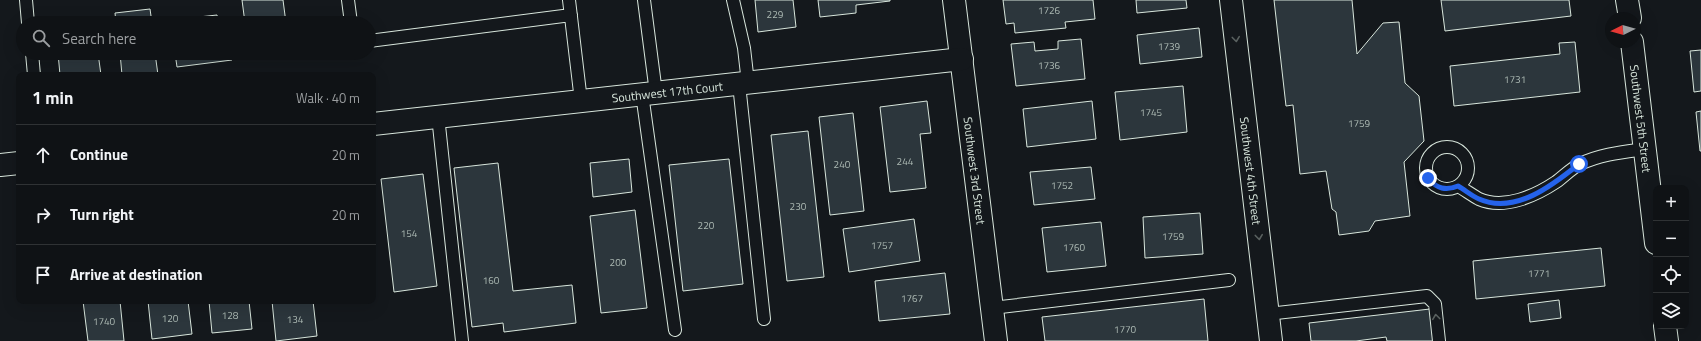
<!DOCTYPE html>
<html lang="en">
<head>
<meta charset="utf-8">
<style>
  :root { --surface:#0f1215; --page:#181b1e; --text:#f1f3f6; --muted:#9b9ea0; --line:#2f3234 }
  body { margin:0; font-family:"Titillium Web",sans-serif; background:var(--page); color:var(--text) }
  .controls { position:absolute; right:12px; bottom:12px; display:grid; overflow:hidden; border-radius:8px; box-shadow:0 4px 16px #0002 }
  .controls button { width:36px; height:36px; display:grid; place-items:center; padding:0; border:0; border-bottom:1px solid var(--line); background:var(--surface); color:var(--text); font:20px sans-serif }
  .compass { position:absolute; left:1605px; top:12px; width:36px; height:36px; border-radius:50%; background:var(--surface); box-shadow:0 4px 16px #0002; rotate:265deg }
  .stop { position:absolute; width:12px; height:12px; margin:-9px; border:3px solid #2563eb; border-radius:50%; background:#fff }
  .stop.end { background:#2563eb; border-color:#fff; box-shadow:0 1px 4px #0008 }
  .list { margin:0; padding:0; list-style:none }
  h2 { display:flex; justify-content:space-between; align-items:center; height:52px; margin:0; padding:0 16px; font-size:17px }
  h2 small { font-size:13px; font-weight:400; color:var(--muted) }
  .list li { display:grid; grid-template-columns:26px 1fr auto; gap:12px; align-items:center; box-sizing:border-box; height:60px; padding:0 16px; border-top:1px solid var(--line) }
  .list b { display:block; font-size:15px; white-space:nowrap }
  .list em { font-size:13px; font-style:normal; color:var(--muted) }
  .icon { flex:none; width:22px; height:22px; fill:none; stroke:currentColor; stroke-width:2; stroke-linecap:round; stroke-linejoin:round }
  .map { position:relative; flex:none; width:1701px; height:341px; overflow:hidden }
  .search { position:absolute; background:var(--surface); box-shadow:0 4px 16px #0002; left:16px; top:16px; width:360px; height:44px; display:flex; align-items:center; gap:10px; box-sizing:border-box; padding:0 14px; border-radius:22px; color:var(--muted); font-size:15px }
  .panel { position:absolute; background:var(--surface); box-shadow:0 4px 16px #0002; left:16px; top:72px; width:360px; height:232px; border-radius:8px }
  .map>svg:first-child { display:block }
  .building { fill:#2c363c; stroke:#d8e6dc }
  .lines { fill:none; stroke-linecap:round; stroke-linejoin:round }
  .lane-casing { stroke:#d8e6dc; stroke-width:14 }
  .street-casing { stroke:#d8e6dc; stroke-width:24 }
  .lane { stroke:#14181c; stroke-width:12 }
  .street { stroke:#14181c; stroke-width:22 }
  .oneway { stroke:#59605f }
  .route { stroke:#2563eb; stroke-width:5 }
  .labels { text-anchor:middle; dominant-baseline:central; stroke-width:3; stroke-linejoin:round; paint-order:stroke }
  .number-label { font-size:10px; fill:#adbab4 }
  .street-label { font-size:12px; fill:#d8e6dc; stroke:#14181c }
</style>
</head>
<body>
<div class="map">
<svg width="1701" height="341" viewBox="0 0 1701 341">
  <rect width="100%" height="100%" fill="#14181c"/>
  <path class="building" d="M242 0H283L286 23H245Z
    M755 0H793L796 27 758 32Z
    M818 0H890V1L856 5V13L820 17Z
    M1003 0H1093L1095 19 1065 22 1066 28 1015 33 1014 23 1006 24Z
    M1136 0H1186L1187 8 1137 13Z
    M1274 0H1352L1357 54 1383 23 1399 22 1405 83 1419 96 1424 141 1404 162 1410 216 1375 221 1369 231 1339 235 1336 212 1332 209 1326 171 1300 174 1293 105 1286 106Z
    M1441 0H1569L1571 16 1445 31Z
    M150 9 152 23H116L115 13Z
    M217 15 218 23H172L171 20Z
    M1199 28 1202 57 1140 64 1137 35Z
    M1081 39 1085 79 1016 86 1011 44 1034 42 1035 51 1058 49V41Z
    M1575 42 1580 92 1454 106 1450 66 1560 54 1559 43Z
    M1701 50V91L1694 92 1690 51Z
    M58 53H98L101 75H60Z
    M120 53H155L158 75H122Z
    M175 53H231L232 60 177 67Z
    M1183 86 1187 132 1120 140 1115 92Z
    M927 101 931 133 920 134 926 188 890 192 880 107Z
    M1092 101 1096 139 1027 147 1023 109Z
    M1701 111V151H1700L1696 112Z
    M853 113 864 211 830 215 819 117Z
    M808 131 824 277 787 281 771 135Z
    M629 159 632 192 593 197 590 163Z
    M729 159 743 284 683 291 669 165Z
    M498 163 513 291 572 285 576 323 504 332 503 323 472 327 454 168Z
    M1091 167 1095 199 1034 205 1030 172Z
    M423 174 437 286 394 292 381 179Z
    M635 210 647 308 601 313 590 216Z
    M1200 213 1203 254 1145 258 1143 217Z
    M914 219 920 261 849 272 843 229Z
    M1101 222 1106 266 1047 272 1042 228Z
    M1601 248 1605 286 1476 299 1473 261Z
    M945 273 950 314 879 321 875 281Z
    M1204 299 1208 341H1045L1042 317Z
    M1559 300 1561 318 1530 322 1528 304Z
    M83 301H120L124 341H88Z
    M148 301H188L192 334 152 339Z
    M209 301H249L252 329 212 333Z
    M272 301H313L317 336 276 341Z
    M1430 309 1433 341H1387L1386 337 1356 341H1311L1309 323Z"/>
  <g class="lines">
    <defs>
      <path id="lane" d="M26 0 28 23
        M348 0 351 23
        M569 0 581 101
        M644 0 656 93
        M733 0 744 48 748 83
        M369 41 571 15
        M32 53 34 75
        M739 84 764 319
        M642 94 675 330
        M438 116 462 341
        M1426 168a21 21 0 1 1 42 0a21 21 0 1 1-42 0Z
        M1458 186C1465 190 1472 195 1479 199 1504 210 1535 196 1556 182 1564 176 1572 168 1580 164 1601 154 1623 152 1645 149
        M992 308 1229 280
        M1268 314 1427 296 1435 304 1439 341"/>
      <g id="street">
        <path id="s1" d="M954 0 996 341"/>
        <path id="s2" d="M1231 0 1271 341"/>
        <path d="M1627 0 1630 18"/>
        <path id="s3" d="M1632 42 1656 243"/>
        <path id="s4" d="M373 124 962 59"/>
        <path d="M0 165 19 163"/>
        <path d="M1665 326 1667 341"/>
      </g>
    </defs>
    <use href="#lane" class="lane-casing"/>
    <use href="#street" class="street-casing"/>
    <use href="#lane" class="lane"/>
    <use href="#street" class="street"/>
  </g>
  <defs><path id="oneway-chevron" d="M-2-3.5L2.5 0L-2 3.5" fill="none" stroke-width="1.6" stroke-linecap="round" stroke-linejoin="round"/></defs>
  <g class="oneway">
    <use href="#oneway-chevron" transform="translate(1236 39) rotate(83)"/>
    <use href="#oneway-chevron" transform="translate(1259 237) rotate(83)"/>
    <use href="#oneway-chevron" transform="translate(1436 317) rotate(-97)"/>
  </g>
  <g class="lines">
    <path class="route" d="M1428 178C1437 189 1446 191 1458 186 1465 190 1472 196 1479 199 1515 215 1553 185 1579 164"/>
  </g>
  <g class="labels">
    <g class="number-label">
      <text x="1049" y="10">1726</text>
      <text x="775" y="14">229</text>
      <text x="1169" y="46">1739</text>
      <text x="1049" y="65">1736</text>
      <text x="1515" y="79">1731</text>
      <text x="1151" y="112">1745</text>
      <text x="1359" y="123">1759</text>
      <text x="905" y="161">244</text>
      <text x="842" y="164">240</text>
      <text x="1062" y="185">1752</text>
      <text x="798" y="206">230</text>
      <text x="706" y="225">220</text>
      <text x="409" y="233">154</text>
      <text x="1173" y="236">1759</text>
      <text x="882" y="245">1757</text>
      <text x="1074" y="247">1760</text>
      <text x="618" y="262">200</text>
      <text x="1539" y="273">1771</text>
      <text x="491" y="280">160</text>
      <text x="912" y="298">1767</text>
      <text x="230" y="315">128</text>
      <text x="170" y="318">120</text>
      <text x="295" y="319">134</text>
      <text x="104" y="321">1740</text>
      <text x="1125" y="329">1770</text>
    </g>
    <g class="street-label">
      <text stroke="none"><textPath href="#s4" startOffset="296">Southwest 17th Court</textPath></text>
      <text stroke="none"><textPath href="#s3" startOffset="77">Southwest 5th Street</textPath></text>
      <text stroke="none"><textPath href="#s1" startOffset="172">Southwest 3rd Street</textPath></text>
      <text stroke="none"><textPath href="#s2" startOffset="172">Southwest 4th Street</textPath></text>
    </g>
  </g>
</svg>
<div class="controls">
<button>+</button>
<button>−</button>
<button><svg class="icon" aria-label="locate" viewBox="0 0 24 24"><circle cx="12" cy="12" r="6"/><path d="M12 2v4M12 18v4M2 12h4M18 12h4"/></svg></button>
<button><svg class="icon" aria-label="layers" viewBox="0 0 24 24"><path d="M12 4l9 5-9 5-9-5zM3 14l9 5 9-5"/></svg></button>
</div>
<svg class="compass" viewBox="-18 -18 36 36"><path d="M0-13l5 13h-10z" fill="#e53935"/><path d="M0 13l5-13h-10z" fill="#9b9ea0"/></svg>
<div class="stop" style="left:1579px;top:164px"></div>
<div class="stop end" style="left:1428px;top:178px"></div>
<div class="search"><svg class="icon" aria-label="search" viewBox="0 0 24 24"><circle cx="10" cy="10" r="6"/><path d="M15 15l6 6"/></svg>Search here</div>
<section class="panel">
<h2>1 min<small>Walk · 40 m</small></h2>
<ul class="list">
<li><svg class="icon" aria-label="ahead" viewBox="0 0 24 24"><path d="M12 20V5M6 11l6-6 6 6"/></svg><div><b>Continue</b></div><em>20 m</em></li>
<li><svg class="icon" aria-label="right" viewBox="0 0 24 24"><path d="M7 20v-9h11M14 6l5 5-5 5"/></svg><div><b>Turn right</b></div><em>20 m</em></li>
<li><svg class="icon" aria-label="arrive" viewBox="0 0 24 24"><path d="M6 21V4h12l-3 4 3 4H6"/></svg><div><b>Arrive at destination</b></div></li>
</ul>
</section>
</div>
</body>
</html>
